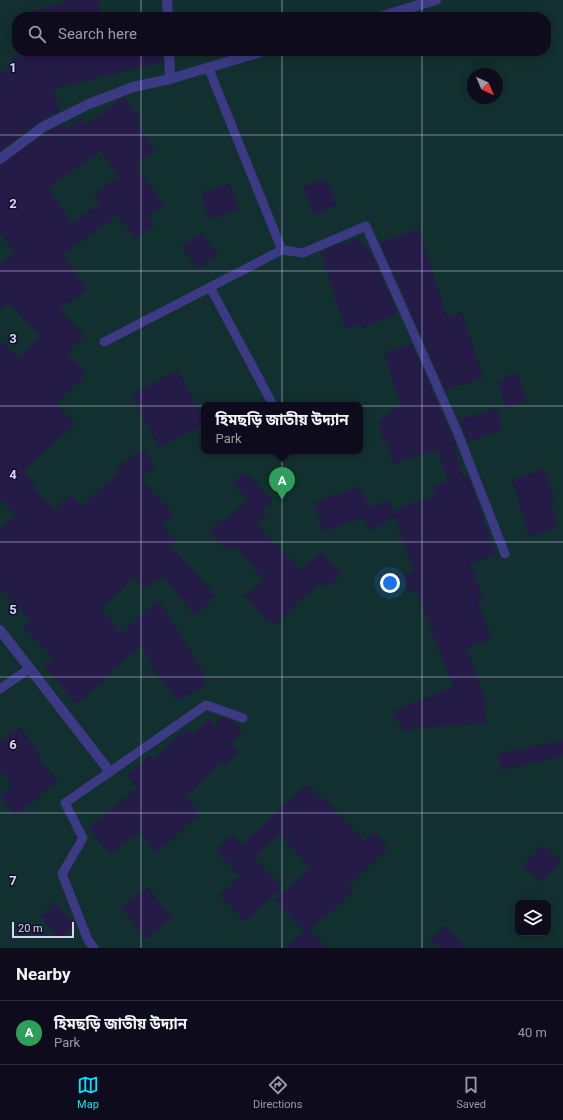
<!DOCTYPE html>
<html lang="en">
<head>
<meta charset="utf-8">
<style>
  :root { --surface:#0e0b1c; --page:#171425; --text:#f1f3f6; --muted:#9b9ba3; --line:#2e2b3b; --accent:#00e5ff }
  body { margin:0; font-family:Roboto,"Noto Sans Bengali",sans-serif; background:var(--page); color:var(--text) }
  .controls { position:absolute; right:12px; bottom:12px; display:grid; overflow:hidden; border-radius:8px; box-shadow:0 2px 10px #0003 }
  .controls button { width:36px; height:36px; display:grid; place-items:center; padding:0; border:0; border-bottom:1px solid var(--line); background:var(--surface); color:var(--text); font:20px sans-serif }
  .compass { position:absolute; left:467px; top:68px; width:36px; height:36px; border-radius:50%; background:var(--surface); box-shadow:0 2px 10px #0003; rotate:136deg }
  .scale { position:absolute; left:12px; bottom:10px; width:62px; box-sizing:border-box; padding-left:4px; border:2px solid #d9d4ff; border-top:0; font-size:11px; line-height:14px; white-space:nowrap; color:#d9d4ff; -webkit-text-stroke:3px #130f26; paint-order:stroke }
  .you { position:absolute; left:390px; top:583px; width:14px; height:14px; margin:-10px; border:3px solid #fff; border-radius:50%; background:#1a73e8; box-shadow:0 0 0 6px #1a73e833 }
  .badge { display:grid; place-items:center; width:26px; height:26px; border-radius:50%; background:var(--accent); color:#fff; font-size:13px; font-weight:700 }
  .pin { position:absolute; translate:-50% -33px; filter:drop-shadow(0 1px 2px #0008) }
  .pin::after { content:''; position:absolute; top:21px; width:14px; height:12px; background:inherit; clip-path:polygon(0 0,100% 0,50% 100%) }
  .popup { position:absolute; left:201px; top:402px; width:162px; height:52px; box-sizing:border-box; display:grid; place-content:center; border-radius:8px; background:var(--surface); filter:drop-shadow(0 1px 3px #0005); font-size:13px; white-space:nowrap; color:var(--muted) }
  .popup b { font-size:15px; color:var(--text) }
  .popup::after { content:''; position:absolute; left:50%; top:100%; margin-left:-8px; border:8px solid transparent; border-top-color:var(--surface) }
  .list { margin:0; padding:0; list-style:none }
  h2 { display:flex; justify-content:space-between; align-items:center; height:52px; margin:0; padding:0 16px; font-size:17px }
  h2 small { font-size:13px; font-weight:400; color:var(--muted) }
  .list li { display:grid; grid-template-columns:26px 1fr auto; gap:12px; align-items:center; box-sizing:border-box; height:64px; padding:0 16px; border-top:1px solid var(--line) }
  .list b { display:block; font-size:15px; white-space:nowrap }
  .list p { margin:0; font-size:13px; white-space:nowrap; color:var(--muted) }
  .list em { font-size:13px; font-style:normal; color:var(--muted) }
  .icon { flex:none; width:22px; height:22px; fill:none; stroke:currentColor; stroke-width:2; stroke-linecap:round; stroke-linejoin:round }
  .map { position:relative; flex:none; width:563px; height:948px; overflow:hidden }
  .search { position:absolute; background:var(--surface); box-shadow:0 2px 10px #0003; left:12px; right:12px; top:12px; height:44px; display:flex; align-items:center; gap:10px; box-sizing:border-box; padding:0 14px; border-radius:16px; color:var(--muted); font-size:15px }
  .sheet { height:116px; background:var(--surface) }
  nav { display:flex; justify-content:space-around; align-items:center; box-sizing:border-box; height:56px; border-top:1px solid var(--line); background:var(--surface); font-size:11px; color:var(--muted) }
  nav a { display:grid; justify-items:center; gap:2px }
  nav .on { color:var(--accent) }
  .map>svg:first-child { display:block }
  .green { fill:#12302f; fill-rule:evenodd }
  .building { fill:#241b47; fill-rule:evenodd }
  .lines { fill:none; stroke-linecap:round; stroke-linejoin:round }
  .service { stroke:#3d3a85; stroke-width:9 }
  .minor { stroke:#3d3a85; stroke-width:10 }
  .tertiary { stroke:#3d3a85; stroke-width:10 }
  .grid { fill:none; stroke:#d9d4ff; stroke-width:1; stroke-opacity:0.55 }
  .grid-label { font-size:13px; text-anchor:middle; font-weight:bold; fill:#d9d4ff; stroke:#130f26; stroke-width:3; stroke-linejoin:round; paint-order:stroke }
</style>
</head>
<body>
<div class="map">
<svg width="563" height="948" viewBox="0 0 563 948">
  <rect width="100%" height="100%" fill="#130f26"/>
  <path class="green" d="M0 0H563V948H0ZM17 17H546V51H17ZM473 74H497V98H473ZM204 405H360V451H204ZM518 903H548V933H518Z"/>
  <path class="building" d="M65 0H99L101 17H34V10L65 3Z
    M37 51H163V62L53 89 60 111 39 122 0 151V73L14 67 12 59Z
    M124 97 142 122 137 125 155 151 136 164 164 205 148 216 154 226 135 239 118 215 63 254 87 290 59 309 85 336 67 353 87 374 56 404 75 424 23 472 35 483 32 486 55 510 70 495 83 506 120 471 117 466 144 449 155 468 140 477 174 516 163 526 176 540 169 546 216 595 195 615 163 576 145 588 134 577 101 608 121 634 159 600 202 671 207 684 178 701 152 668 143 645 103 678 105 681 76 704 44 665 53 658 23 627 30 620 0 588V529L16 515 0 498V340L18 358 41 336 9 303 0 311V265L14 251 0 233V165L46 133 64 124 66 129 81 118 85 125ZM101 151 118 177 94 194 101 203 72 223 48 188Z
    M325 178 337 205 314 215 303 187Z
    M230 184 239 210 209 220 201 193Z
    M419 229 447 317 462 312 483 378 445 390 380 242Z
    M202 232 218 254 197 269 182 247Z
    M361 239 363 247 368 246 398 314 362 328 361 324 345 329 321 252 336 245Z
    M412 344 451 433 456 445 453 446 463 476 468 475 496 555 470 564 484 599 478 602 492 639 466 648 488 706 483 708 487 723 417 728 406 732 397 721 393 711 453 687 416 589 410 592 402 576 413 571 395 517 369 531 362 518 324 531 314 503 359 486 370 508 388 500 395 516 393 510 436 496 433 486 448 481 438 449 392 464 388 445 383 440 378 423 393 409 401 407 384 353Z
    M178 370 204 419V424L159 448 131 395Z
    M517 373 527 401 506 408 497 380Z
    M496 408 503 430 468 442 459 420Z
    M544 469 555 500 550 502 558 527 529 537 512 480Z
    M246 472 273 501 261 512 266 517 257 525 300 570 322 552 341 575 325 588 320 582 275 625 271 621 269 623 245 596 264 579 234 546 228 551 209 532 222 519 224 521 248 499 233 483Z
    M223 717 232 720 242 731 231 743 239 751 225 765 222 762 186 796 200 814 156 853 139 832 110 854 88 828 137 788 127 775 151 755 153 759 187 728 193 734 209 719 215 726Z
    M19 727 41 754 37 756 58 781 16 816 0 796 12 785 0 770V742Z
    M563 740V756L501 770 498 754Z
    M307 784 322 800 324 798 364 841 374 832 389 848 348 886 353 891 310 930 327 948H286L304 931 275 900 310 868 279 834 254 858 282 888 245 922 219 895 240 876 216 850 233 834 242 845Z
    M542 845 561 861 542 883 523 866Z
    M147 887 172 918 146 939 121 908Z
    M55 902 75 924 60 939 40 917Z
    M445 926 465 948H439L430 939Z"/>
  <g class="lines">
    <path class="service" d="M282 250 303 253 366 226 457 431 505 554
      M210 287 273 405
      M104 342 282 250 208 67
      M0 689 29 669
      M94 948 88 940 62 874 83 838 65 803 206 705 243 718"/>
    <path class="minor" d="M167 0 168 17
      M169 51 170 79
      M0 630 110 772"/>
    <path class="tertiary" d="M379 17 436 0
      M0 159 43 127 89 104 133 87 170 79 264 51"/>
  </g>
  <path class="grid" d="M141 0V17M282 0V17M422 0V17M141 51V948M282 51V948M422 51V948M0 135H563M0 271H563M0 406H563M0 542H563M0 677H563M0 813H563"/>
  <g class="grid-label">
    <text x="13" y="72">1</text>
    <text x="13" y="208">2</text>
    <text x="13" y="343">3</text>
    <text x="13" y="479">4</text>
    <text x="13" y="614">5</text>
    <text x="13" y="749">6</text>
    <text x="13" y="885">7</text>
  </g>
</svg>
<div class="controls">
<button><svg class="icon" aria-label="layers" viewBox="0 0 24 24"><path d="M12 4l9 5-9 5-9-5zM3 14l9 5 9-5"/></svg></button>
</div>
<svg class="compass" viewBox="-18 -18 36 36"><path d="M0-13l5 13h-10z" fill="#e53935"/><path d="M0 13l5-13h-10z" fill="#9b9ba3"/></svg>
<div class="scale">20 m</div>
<div class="you"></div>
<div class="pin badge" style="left:282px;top:500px;background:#2e9e5b">A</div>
<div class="popup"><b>হিমছড়ি জাতীয় উদ্যান</b>Park</div>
<div class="search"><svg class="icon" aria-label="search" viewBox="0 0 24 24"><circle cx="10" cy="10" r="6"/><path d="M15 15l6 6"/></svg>Search here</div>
</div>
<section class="sheet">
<h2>Nearby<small></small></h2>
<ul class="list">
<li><span class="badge" style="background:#2e9e5b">A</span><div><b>হিমছড়ি জাতীয় উদ্যান</b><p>Park</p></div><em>40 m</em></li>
</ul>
</section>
<nav>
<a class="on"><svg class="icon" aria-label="map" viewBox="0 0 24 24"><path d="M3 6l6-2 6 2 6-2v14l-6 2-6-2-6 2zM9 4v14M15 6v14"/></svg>Map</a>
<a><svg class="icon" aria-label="directions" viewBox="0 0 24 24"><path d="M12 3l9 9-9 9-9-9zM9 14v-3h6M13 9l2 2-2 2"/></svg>Directions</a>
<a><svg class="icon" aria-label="saved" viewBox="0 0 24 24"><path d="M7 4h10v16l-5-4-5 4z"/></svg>Saved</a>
</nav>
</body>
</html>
